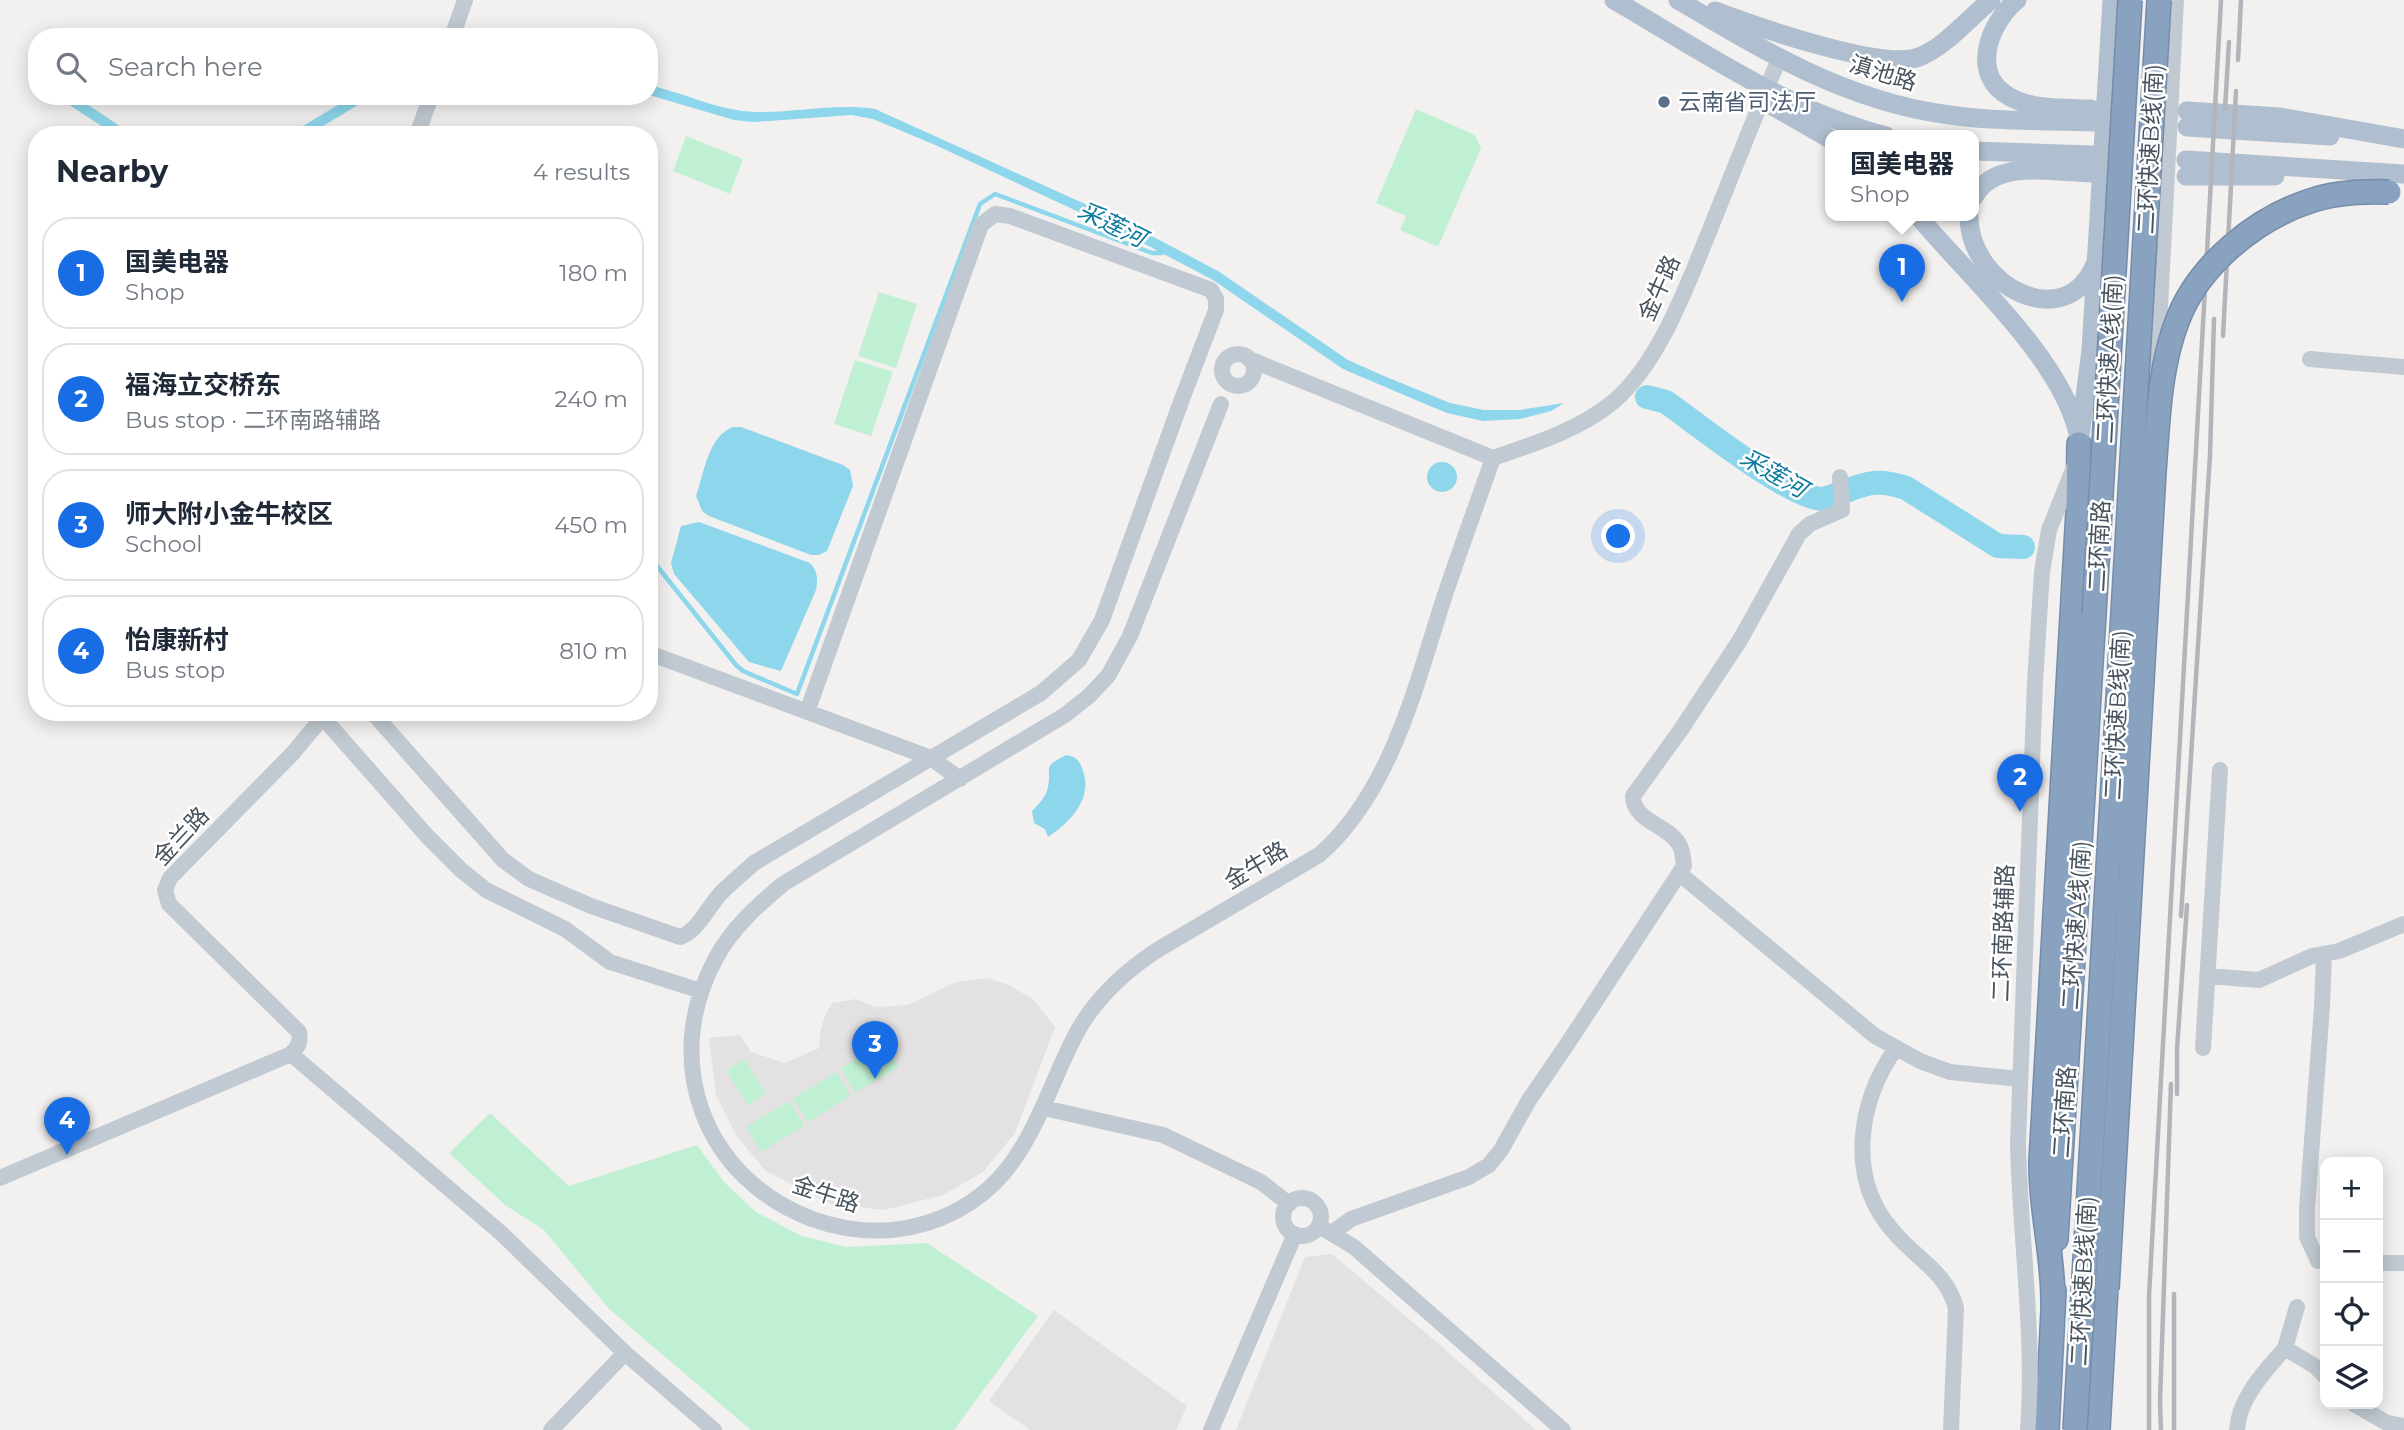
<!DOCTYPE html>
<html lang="en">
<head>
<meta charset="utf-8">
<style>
  :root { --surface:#fff; --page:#f6f6f7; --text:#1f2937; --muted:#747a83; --line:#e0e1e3; --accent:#196de4 }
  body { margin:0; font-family:Montserrat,"Noto Sans SC",sans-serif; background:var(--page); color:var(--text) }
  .controls { position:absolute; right:21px; bottom:21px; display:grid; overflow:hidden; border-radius:14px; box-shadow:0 4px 18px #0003 }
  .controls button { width:63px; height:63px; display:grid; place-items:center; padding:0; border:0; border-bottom:2px solid var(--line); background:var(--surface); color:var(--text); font:35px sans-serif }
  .you { position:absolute; left:1619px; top:537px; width:24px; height:24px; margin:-18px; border:5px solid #fff; border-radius:50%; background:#1a73e8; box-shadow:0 0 0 10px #1a73e833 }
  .badge { display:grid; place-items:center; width:46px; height:46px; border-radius:50%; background:var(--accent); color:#fff; font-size:23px; font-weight:700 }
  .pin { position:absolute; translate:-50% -58px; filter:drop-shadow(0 2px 4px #0008) }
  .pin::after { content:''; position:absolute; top:37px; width:24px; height:21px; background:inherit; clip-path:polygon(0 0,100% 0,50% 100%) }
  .popup { position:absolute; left:1825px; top:130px; width:154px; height:91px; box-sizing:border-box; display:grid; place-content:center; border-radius:14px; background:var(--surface); filter:drop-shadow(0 2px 5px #0005); font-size:23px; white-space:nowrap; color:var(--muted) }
  .popup b { font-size:26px; color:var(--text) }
  .popup::after { content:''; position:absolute; left:50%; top:100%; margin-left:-14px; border:14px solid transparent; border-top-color:var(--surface) }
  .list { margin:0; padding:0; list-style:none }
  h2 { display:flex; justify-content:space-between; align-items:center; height:91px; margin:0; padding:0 28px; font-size:30px }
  h2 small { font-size:23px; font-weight:400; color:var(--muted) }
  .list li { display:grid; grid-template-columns:46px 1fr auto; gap:21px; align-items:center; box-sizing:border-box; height:112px; margin:0 14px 14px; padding:0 14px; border:2px solid var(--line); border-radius:28px }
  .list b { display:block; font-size:26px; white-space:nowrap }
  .list p { margin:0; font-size:23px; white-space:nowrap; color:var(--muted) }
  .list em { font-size:23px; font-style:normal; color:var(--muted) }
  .icon { flex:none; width:38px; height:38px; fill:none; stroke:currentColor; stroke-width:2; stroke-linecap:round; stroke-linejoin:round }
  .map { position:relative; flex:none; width:2404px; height:1430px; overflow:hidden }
  .search { position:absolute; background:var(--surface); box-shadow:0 4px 18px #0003; left:28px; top:28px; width:630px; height:77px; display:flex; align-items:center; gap:18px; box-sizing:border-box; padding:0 24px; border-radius:28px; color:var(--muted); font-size:26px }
  .panel { position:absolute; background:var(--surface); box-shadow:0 4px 18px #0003; left:28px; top:126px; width:630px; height:595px; border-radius:28px }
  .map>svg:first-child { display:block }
  .education { fill:#e4e1e2 }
  .green { fill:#c0f0d3 }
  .water { fill:#8dd6ec }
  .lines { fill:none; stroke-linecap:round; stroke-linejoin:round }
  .stream { stroke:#8dd6ec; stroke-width:4.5 }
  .river { stroke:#8dd6ec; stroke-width:24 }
  .highway-casing { stroke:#748dab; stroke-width:26 }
  .minor { stroke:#c1cad2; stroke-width:16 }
  .major { stroke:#b0bfcf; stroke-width:19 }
  .highway { stroke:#88a2bf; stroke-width:23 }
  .rail { stroke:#b3b5bb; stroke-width:4.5 }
  .highway-bridge-casing { stroke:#748dab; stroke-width:26; stroke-linecap:butt }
  .highway-bridge { stroke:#88a2bf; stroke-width:23 }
  .service-dot { fill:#5c6f8a; stroke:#fff; stroke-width:2.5 }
  .labels { text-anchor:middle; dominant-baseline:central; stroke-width:5; stroke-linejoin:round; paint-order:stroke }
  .street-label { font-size:23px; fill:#48535e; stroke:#fff }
  .service-label { font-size:23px; fill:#4e5e75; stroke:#fff; text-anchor:start }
  .water-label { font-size:24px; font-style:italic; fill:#0d7b9d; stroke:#fff }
</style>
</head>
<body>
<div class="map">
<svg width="2404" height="1430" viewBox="0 0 2404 1430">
  <rect width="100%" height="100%" fill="#f3f0f0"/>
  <path class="education" d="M988 978 1009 985 1034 1000 1055 1027 1015 1133 983 1172 943 1195 884 1210 831 1204 766 1171 737 1137 716 1095 709 1038 740 1035 751 1052 785 1063 819 1048 820 1032 826 1013 832 1003 856 999 876 1007 908 1005 956 982Z
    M1332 1254 1440 1345 1536 1430H1236L1305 1257Z
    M1054 1310 1187 1406 1176 1430H1030L989 1401Z"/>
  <path class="green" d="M1416 109 1475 135 1481 148 1438 247 1400 230 1406 216 1376 203Z
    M686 136 743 159 730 194 673 171Z
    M879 292 917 304 896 368 858 356Z
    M855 360 893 372 871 436 834 424Z
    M884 1042 899 1067 855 1093 841 1068Z
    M744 1059 766 1094 748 1105 726 1071Z
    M837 1072 851 1096 808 1122 793 1098Z
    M790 1101 804 1126 761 1152 746 1127Z
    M490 1113 569 1186 697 1145 724 1182 756 1212 802 1236 846 1247 927 1243 1038 1316 954 1430H751L609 1309 544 1230 505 1205 449 1153Z"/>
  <path class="water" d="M649 85C684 93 720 111 755 112 796 113 835 103 875 109L1129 224 1218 271 1348 360 1384 376 1450 403 1484 410H1520L1564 403 1551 411 1520 419 1483 421 1447 413 1411 398 1343 369 1213 280 1124 233 933 144 873 119 851 115 754 122 734 120 649 95Z
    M52 96H75L133 135H115L65 102Z
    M353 96H373L308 135H288Z
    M733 427H741L843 465 850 470 853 486 827 551 819 555H811L709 516 702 511 696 496C704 474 708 436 733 427Z
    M1427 477a15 15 0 1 1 30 0a15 15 0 1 1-30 0Z
    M699 522 810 563C818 572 818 579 816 590L781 671 749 662 674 574 671 563 681 526Z
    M1066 755C1074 756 1079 759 1082 768 1094 797 1072 821 1048 837L1045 829 1034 823 1032 811C1038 805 1046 797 1048 787 1052 766 1041 768 1066 755Z"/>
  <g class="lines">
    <path class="stream" d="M649 556 736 665 743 671 797 694 980 204 995 194 1152 253H1162"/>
    <path class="river" d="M1647 397 1666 402C1696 423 1791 499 1823 499 1829 498 1837 494 1843 492 1869 482 1879 479 1906 488L1998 546 2023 547"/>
    <defs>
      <path id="highway" d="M2056 1239 2094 614
        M2053 1305C2054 1256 2040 1210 2041 1161L2078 511 2079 444
        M2047 1430 2054 1291
        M2098 1430 2107 1269"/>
    </defs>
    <use href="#highway" class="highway-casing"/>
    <path class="minor" d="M452 37 465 0
      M417 135 431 96
      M1222 370a16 16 0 1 1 32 0a16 16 0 1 1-32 0Z
      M1249 359 1493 458C1534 444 1579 430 1613 402 1662 361 1691 275 1715 217 1736 164 1757 111 1779 59
      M2310 359 2404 367
      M2157 365 2176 0
      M1221 404 1130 636 1108 676 1089 696 1065 715 783 884C758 905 732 928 716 958 660 1060 703 1178 812 1219 854 1234 899 1235 941 1218 1025 1184 1038 1108 1075 1036 1094 999 1125 971 1159 949L1319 855C1389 795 1415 689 1442 604 1458 555 1476 507 1493 458
      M649 653 931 758 960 779
      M318 712 427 836 461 870 486 890 565 929 610 962 701 991
      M372 712 503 860 529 879 591 906 680 937C697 932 708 907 721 893 731 883 743 873 754 863L1041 693 1079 660 1102 620 1182 399 1216 310V299L1211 290 1010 216 995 214 981 225 807 712
      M1680 874 1875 1036 1920 1061 1950 1072 2020 1079
      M2324 954 2322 1007 2307 1208V1237L2318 1261H2325
      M2207 976 2259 980 2312 956 2339 951 2404 924
      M1896 1048C1858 1102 1846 1178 1893 1231 1916 1259 1946 1271 1956 1308L1951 1430
      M2203 1048 2220 770
      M291 1054 501 1233 625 1353 714 1430
      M1044 1108 1163 1135 1261 1182 1289 1204
      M0 1178 291 1054C298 1047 301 1042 299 1032L169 904 165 890 170 878 293 753 322 718
      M1283 1217a19 19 0 1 1 38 0a19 19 0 1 1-38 0Z
      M1319 1226 1354 1247 1563 1430
      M1332 1233 1351 1219 1469 1177 1489 1165 1501 1150 1529 1100 1568 1043 1684 866C1683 858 1683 851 1679 844 1668 825 1633 821 1633 796L1680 731 1740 640 1799 534 1810 524 1842 510 1840 477
      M2378 1263H2404
      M2285 1348 2297 1307
      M2354 1404 2387 1423 2404 1426
      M551 1430 625 1353
      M1211 1430 1295 1234
      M2028 1430C2035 1334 2020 1238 2018 1143L2035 682 2042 572 2049 530 2074 467
      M2237 1430C2239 1397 2265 1372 2285 1348L2316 1367 2325 1376"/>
    <path class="major" d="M1614 0C1702 51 1786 110 1886 136
      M1678 0C1762 50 1845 100 1943 114 1992 122 2043 120 2093 122
      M2017 0C1989 23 1969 75 2010 97 2033 110 2065 108 2091 109
      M1715 11C1755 26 1882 71 1919 57 1944 48 1970 17 1991 0
      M1757 97 1830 139
      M2187 111 2280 117 2404 139
      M2187 127 2330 136
      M1974 151 2093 155
      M2186 160 2404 174
      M2186 176H2275
      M1974 197C1995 158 2054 172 2090 173
      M1918 216C1968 276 2060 357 2078 433
      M1969 216C1969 286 2066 336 2095 264
      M2079 444 2091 350 2112 0"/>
    <use href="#highway" class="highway"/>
    <path class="rail" d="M2238 60 2241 0
      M2225 109 2229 42
      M2223 336 2236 91
      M2181 916 2210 455 2214 319
      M2177 1094V1049L2187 905
      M2174 1294V1430
      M2149 1430V1296L2221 0
      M2161 1430 2160 1401 2171 1084"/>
    <defs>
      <path id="highway-bridge" d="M2094 614 2130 0
        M2107 1289 2154 472C2158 421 2159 367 2178 319 2199 265 2255 219 2310 201 2336 192 2362 191 2389 192
        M2075 1430 2159 0"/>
    </defs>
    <use href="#highway-bridge" class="highway-bridge-casing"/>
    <use href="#highway-bridge" class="highway-bridge"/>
  </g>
  <circle class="service-dot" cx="1664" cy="102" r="7"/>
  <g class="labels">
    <g class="street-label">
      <text transform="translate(1883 73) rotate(17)">滇池路</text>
      <text transform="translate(2150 149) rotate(-87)">二环快速B线(南)</text>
      <text transform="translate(1659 288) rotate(-66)">金牛路</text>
      <text transform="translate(2109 359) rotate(-87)">二环快速A线(南)</text>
      <text transform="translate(2099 546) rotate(-87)">二环南路</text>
      <text transform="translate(2117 715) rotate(-87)">二环快速B线(南)</text>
      <text transform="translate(181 836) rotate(-47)">金兰路</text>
      <text transform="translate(1256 865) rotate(-31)">金牛路</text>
      <text transform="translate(2076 925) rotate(-86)">二环快速A线(南)</text>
      <text transform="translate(2003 933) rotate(-88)">二环南路辅路</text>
      <text transform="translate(2064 1112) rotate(-86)">二环南路</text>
      <text transform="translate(826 1194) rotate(18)">金牛路</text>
      <text transform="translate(2083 1281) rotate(-87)">二环快速B线(南)</text>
    </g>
    <g class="service-label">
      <text x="1678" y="102">云南省司法厅</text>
    </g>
    <g class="water-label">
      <text transform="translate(1112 224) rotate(26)">采莲河</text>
      <text transform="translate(1774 473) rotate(30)">采莲河</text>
    </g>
  </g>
</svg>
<div class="controls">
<button>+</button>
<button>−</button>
<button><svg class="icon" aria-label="locate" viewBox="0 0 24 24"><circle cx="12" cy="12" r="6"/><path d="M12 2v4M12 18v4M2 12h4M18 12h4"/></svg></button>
<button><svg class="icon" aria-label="layers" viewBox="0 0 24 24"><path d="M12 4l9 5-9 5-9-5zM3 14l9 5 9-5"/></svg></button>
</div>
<div class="you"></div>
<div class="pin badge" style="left:1902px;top:302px">1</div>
<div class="popup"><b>国美电器</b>Shop</div>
<div class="pin badge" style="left:2020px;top:812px">2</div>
<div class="pin badge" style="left:875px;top:1079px">3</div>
<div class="pin badge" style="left:67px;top:1155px">4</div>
<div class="search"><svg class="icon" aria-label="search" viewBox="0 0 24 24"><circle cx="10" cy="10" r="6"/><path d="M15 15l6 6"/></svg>Search here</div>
<section class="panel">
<h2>Nearby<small>4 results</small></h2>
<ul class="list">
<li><span class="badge">1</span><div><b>国美电器</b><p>Shop</p></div><em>180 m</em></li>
<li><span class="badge">2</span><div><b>福海立交桥东</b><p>Bus stop · 二环南路辅路</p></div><em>240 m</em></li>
<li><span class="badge">3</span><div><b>师大附小金牛校区</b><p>School</p></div><em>450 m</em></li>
<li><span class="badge">4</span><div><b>怡康新村</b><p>Bus stop</p></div><em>810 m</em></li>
</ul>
</section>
</div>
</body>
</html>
